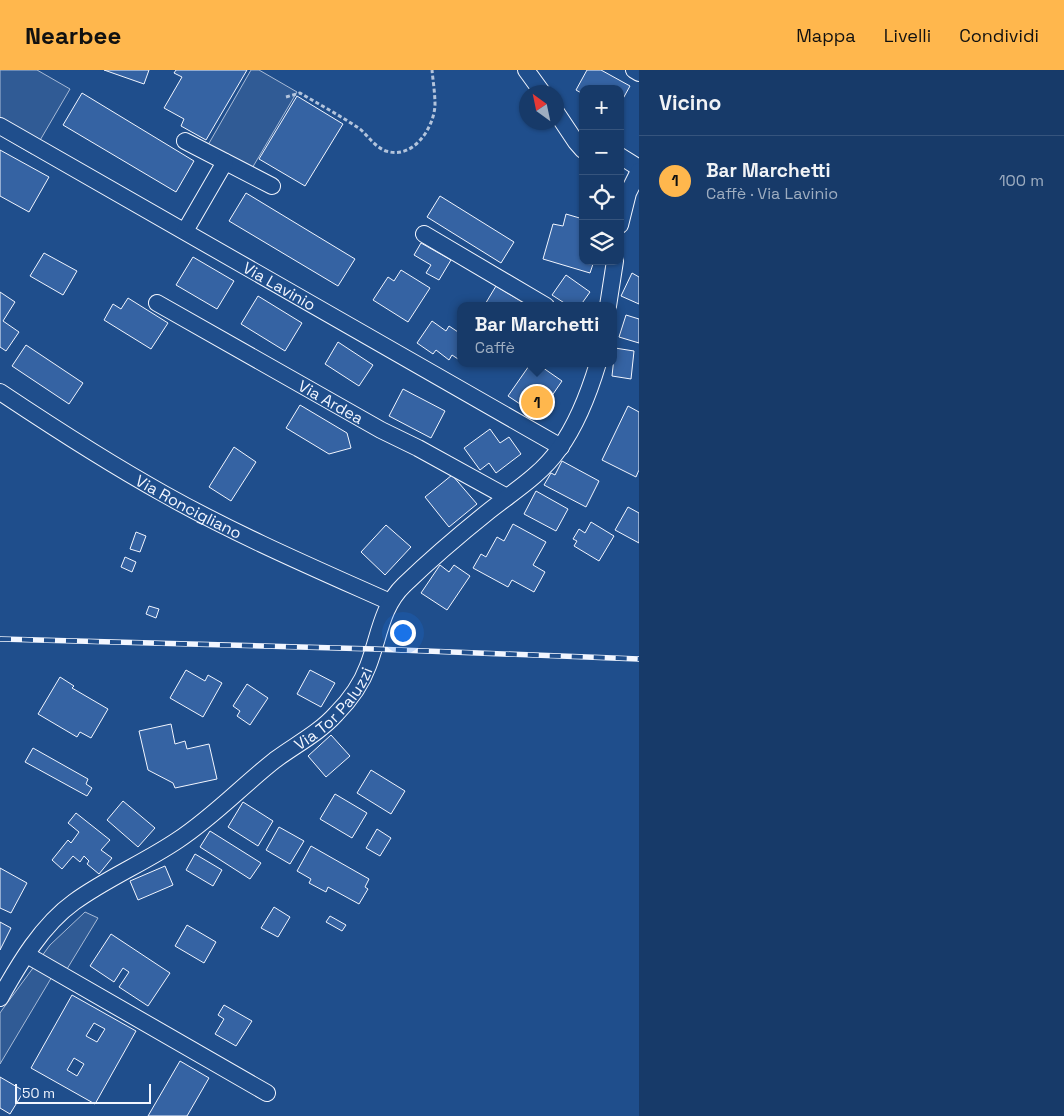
<!DOCTYPE html>
<html lang="it">
<head>
<meta charset="utf-8">
<style>
  :root { --surface:#173a69; --page:#20416f; --text:#f1f3f6; --muted:#9eadc0; --line:#36547d; --accent:#ffb74d }
  body { margin:0; font-family:"Space Grotesk",sans-serif; background:var(--page); color:var(--text) }
  .controls { position:absolute; right:15px; top:15px; display:grid; overflow:hidden; border-radius:10px; box-shadow:0 1px 4px #0004 }
  .controls button { width:45px; height:45px; display:grid; place-items:center; padding:0; border:0; border-bottom:1px solid var(--line); background:var(--surface); color:var(--text); font:25px sans-serif }
  .compass { position:absolute; left:519px; top:15px; width:45px; height:45px; border-radius:50%; background:var(--surface); box-shadow:0 1px 4px #0004; rotate:327deg }
  .scale { position:absolute; left:15px; bottom:12px; width:136px; box-sizing:border-box; padding-left:5px; border:2px solid #f2f6ff; border-top:0; font-size:14px; line-height:18px; white-space:nowrap; color:#f2f6ff; -webkit-text-stroke:4px #1f4e8c; paint-order:stroke }
  .you { position:absolute; left:402px; top:562px; width:18px; height:18px; margin:-12px; border:4px solid #fff; border-radius:50%; background:#1a73e8; box-shadow:0 0 0 8px #1a73e833 }
  .badge { display:grid; place-items:center; width:32px; height:32px; border-radius:50%; background:var(--accent); color:#111; font-size:16px; font-weight:700 }
  .pin { position:absolute; translate:-50% -50%; border:2px solid #fff; box-shadow:0 1px 5px #0006 }
  .popup { position:absolute; left:457px; top:232px; width:160px; height:65px; box-sizing:border-box; display:grid; place-content:center; border-radius:10px; background:var(--surface); filter:drop-shadow(0 1px 4px #0005); font-size:16px; white-space:nowrap; color:var(--muted) }
  .popup b { font-size:19px; color:var(--text) }
  .popup::after { content:''; position:absolute; left:50%; top:100%; margin-left:-10px; border:10px solid transparent; border-top-color:var(--surface) }
  .list { margin:0; padding:0; list-style:none }
  h2 { display:flex; justify-content:space-between; align-items:center; height:65px; margin:0; padding:0 20px; font-size:21px }
  h2 small { font-size:16px; font-weight:400; color:var(--muted) }
  .list li { display:grid; grid-template-columns:32px 1fr auto; gap:15px; align-items:center; box-sizing:border-box; height:90px; padding:0 20px; border-top:1px solid var(--line) }
  .list b { display:block; font-size:19px; white-space:nowrap }
  .list p { margin:0; font-size:16px; white-space:nowrap; color:var(--muted) }
  .list em { font-size:16px; font-style:normal; color:var(--muted) }
  .icon { flex:none; width:28px; height:28px; fill:none; stroke:currentColor; stroke-width:2; stroke-linecap:round; stroke-linejoin:round }
  .map { position:relative; flex:none; width:639px; height:1046px; overflow:hidden }
  header { display:flex; align-items:center; gap:30px; box-sizing:border-box; height:70px; padding:0 25px; background:var(--accent); color:#111 }
  header strong { font-size:24px }
  nav { display:flex; gap:28px; margin-inline-start:auto; font-size:18px }
  main { display:flex }
  aside { flex:1; background:var(--surface) }
  .map>svg:first-child { display:block }
  .parking { fill:#305b95; stroke:#a8bbd7 }
  .building { fill:#3563a3; stroke:#f2f6ff; fill-rule:evenodd }
  .lines { fill:none; stroke-linecap:round; stroke-linejoin:round }
  .minor-casing { stroke:#f2f6ff; stroke-width:18 }
  .path { stroke:#b3c4dc; stroke-width:3; stroke-dasharray:4 2.5; stroke-linecap:butt }
  .minor { stroke:#1f4e8c; stroke-width:16 }
  .rail-casing { stroke:#f2f6ff; stroke-width:5.5 }
  .rail { stroke:#1f4e8c; stroke-width:4; stroke-dasharray:11; stroke-linecap:butt }
  .labels { text-anchor:middle; dominant-baseline:central; stroke-width:4; stroke-linejoin:round; paint-order:stroke }
  .street-label { font-size:16px; fill:#f2f6ff; stroke:#1f4e8c }
</style>
</head>
<body>
<header>
<strong>Nearbee</strong>
<nav><a>Mappa</a><a>Livelli</a><a>Condividi</a></nav>
</header>
<main>
<div class="map">
<svg width="639" height="1046" viewBox="0 0 639 1046">
  <rect width="100%" height="100%" fill="#1f4e8c"/>
  <path class="parking" d="M0 0H37L70 19 32 84 0 65Z
    M251 0H259L297 22 251 100 208 75Z
    M85 842 98 848 67 899 59 895 0 994V943L2 940 50 875Z"/>
  <path class="building" d="M104 0H149L144 14Z
    M176 0H247L206 70 181 56 184 49 164 38 182 7 174 3Z
    M587 0H601L630 16 620 34V19H583V24L576 20Z
    M82 23 194 91 176 122 63 55Z
    M297 26 343 54 305 116 259 89Z
    M0 80 49 107 29 142 0 126Z
    M246 123 355 189 338 216 229 151Z
    M440 126 514 172 501 193 427 147Z
    M566 144 583 149V191H594L590 203 543 189 553 154 563 156Z
    M421 173 451 190 439 210 426 203 431 195 414 185Z
    M44 183 77 201 63 225 30 206Z
    M193 187 234 211 217 239 176 215Z
    M401 200 430 218 408 252 373 230 388 207 394 211Z
    M632 203 639 207V234L621 226Z
    M566 205 590 222 580 236H569L552 225Z
    M496 216 529 236H484Z
    M0 222 15 232 3 251 19 262 6 281 0 277Z
    M258 226 302 253 285 281 241 254Z
    M128 228 168 253 151 279 104 250 113 234 121 239Z
    M626 245 639 249V273L619 267Z
    M432 251 446 261 449 256 461 264V291L452 285 449 290 436 280 433 284 417 273Z
    M338 272 373 295 359 316 325 294Z
    M26 275 83 313 69 334 12 296Z
    M615 278 634 281 631 309 612 306Z
    M531 293H536L562 311 538 346 508 326Z
    M403 319 445 341 431 368 389 346Z
    M300 335 347 363 351 378 329 384 286 358Z
    M628 336 639 342V400L636 407 602 390Z
    M490 359 500 373 509 367 521 384 496 403 489 393 480 400 464 378Z
    M234 377 256 392 231 431 209 417Z
    M562 391 599 411 586 437 544 415 551 403 555 405Z
    M452 405 477 434 449 457 425 427Z
    M536 421 568 439 556 461 524 444Z
    M628 437 639 443V473L615 460Z
    M591 452 614 466 599 491 574 476 577 471 573 469 579 459 585 463Z
    M513 454 546 472 533 495 545 502 534 522 512 510 508 517 473 498 481 484 486 487 497 467 504 471Z
    M386 455 411 477 385 505 361 482Z
    M136 462 146 466 140 482 130 479Z
    M125 487 136 492 132 502 121 497Z
    M440 495 449 502 454 495 470 506 447 540 421 523Z
    M149 536 159 539 156 548 146 544Z
    M186 600 205 611 208 605 222 613 203 647 170 628Z
    M310 600 335 613 321 637 297 624Z
    M60 607 74 616 72 618 108 639 91 668 80 662 77 667 38 644Z
    M247 614 268 628 250 655 237 646 240 641 233 636Z
    M171 654 175 674 185 671 187 679 209 674 217 709 175 718 173 713 148 700 139 661Z
    M331 665 350 686 326 707 308 686Z
    M33 678 88 709 86 714 92 718 87 726 25 692Z
    M371 700 405 721 391 744 357 723Z
    M335 724 367 743 352 768 320 749Z
    M123 731 155 758 138 777 107 750Z
    M243 732 273 751 258 776 228 757Z
    M76 743 110 770 101 780 112 788 99 804 87 794 89 791 84 786 80 792 73 786 62 799 52 790 68 770 71 773 79 762 68 753Z
    M279 757 304 771 290 794 266 780Z
    M377 759 391 768 380 786 366 778Z
    M210 761 261 793 250 809 200 777Z
    M311 776 369 809 365 817 368 819 359 834 328 817 326 822 309 813 311 809 297 801Z
    M195 784 222 800 213 816 186 800Z
    M165 796 173 815 138 830 130 811Z
    M0 798 27 813 11 843 0 838Z
    M274 837 290 847 278 867 261 858Z
    M330 846 346 855 342 861 326 852Z
    M0 852 11 858 0 880Z
    M187 855 216 872 204 893 175 876Z
    M111 864 170 903 148 936 119 917 129 902 123 898 114 912 90 896Z
    M72 925 136 961 95 1034 31 998ZM94 953 105 959 97 972 86 966ZM74 988 84 994 77 1006 67 1000Z
    M224 935 252 951 236 976 215 964 224 949 218 945Z
    M180 991 209 1008 187 1046H148Z
    M0 1007 24 1021 10 1044 0 1038Z"/>
  <g class="lines">
    <defs>
      <g id="minor">
        <path d="M526 0 542 22"/>
        <path d="M634 0 639 3"/>
        <path d="M556 42 576 72 583 80"/>
        <path id="s1" d="M0 56 561 377"/>
        <path d="M185 71 272 116"/>
        <path d="M620 86 639 98"/>
        <path d="M620 155 628 123 639 101"/>
        <path d="M185 161 225 92"/>
        <path d="M424 164 546 236"/>
        <path id="s2" d="M157 233 381 360 418 378 507 427"/>
        <path d="M608 236 615 191"/>
        <path id="s3" d="M0 322C54 358 108 393 164 424 237 465 314 498 390 532"/>
        <path d="M27 885 267 1023"/>
        <path id="s4" d="M0 928C19 894 42 855 74 832 107 808 144 793 178 770 213 747 242 716 275 690 295 675 319 663 336 644 350 630 361 615 368 596 379 568 381 537 404 515 431 489 459 465 489 441 513 422 541 405 559 379 577 354 589 323 598 293"/>
      </g>
    </defs>
    <use href="#minor" class="minor-casing"/>
    <path class="path" d="M286 27 300 23C320 35 341 46 360 59 369 67 375 77 386 81 413 90 434 58 435 35 435 23 433 11 432 0"/>
    <use href="#minor" class="minor"/>
    <defs>
      <path id="rail" d="M0 569 374 579 639 589"/>
    </defs>
    <use href="#rail" class="rail-casing"/>
    <use href="#rail" class="rail"/>
  </g>
  <g class="labels">
    <g class="street-label">
      <text stroke="none"><textPath href="#s1" startOffset="322">Via Lavinio</textPath></text>
      <text stroke="none"><textPath href="#s2" startOffset="200">Via Ardea</textPath></text>
      <text stroke="none"><textPath href="#s3" startOffset="221">Via Roncigliano</textPath></text>
      <text stroke="none"><textPath href="#s4" startOffset="448">Via Tor Paluzzi</textPath></text>
    </g>
  </g>
</svg>
<div class="controls">
<button>+</button>
<button>−</button>
<button><svg class="icon" aria-label="locate" viewBox="0 0 24 24"><circle cx="12" cy="12" r="6"/><path d="M12 2v4M12 18v4M2 12h4M18 12h4"/></svg></button>
<button><svg class="icon" aria-label="layers" viewBox="0 0 24 24"><path d="M12 4l9 5-9 5-9-5zM3 14l9 5 9-5"/></svg></button>
</div>
<svg class="compass" viewBox="-18 -18 36 36"><path d="M0-13l5 13h-10z" fill="#e53935"/><path d="M0 13l5-13h-10z" fill="#9eadc0"/></svg>
<div class="scale">50 m</div>
<div class="you"></div>
<div class="pin badge" style="left:537px;top:332px">1</div>
<div class="popup"><b>Bar Marchetti</b>Caffè</div>
</div>
<aside>
<h2>Vicino<small></small></h2>
<ul class="list">
<li><span class="badge">1</span><div><b>Bar Marchetti</b><p>Caffè · Via Lavinio</p></div><em>100 m</em></li>
</ul>
</aside>
</main>
</body>
</html>
